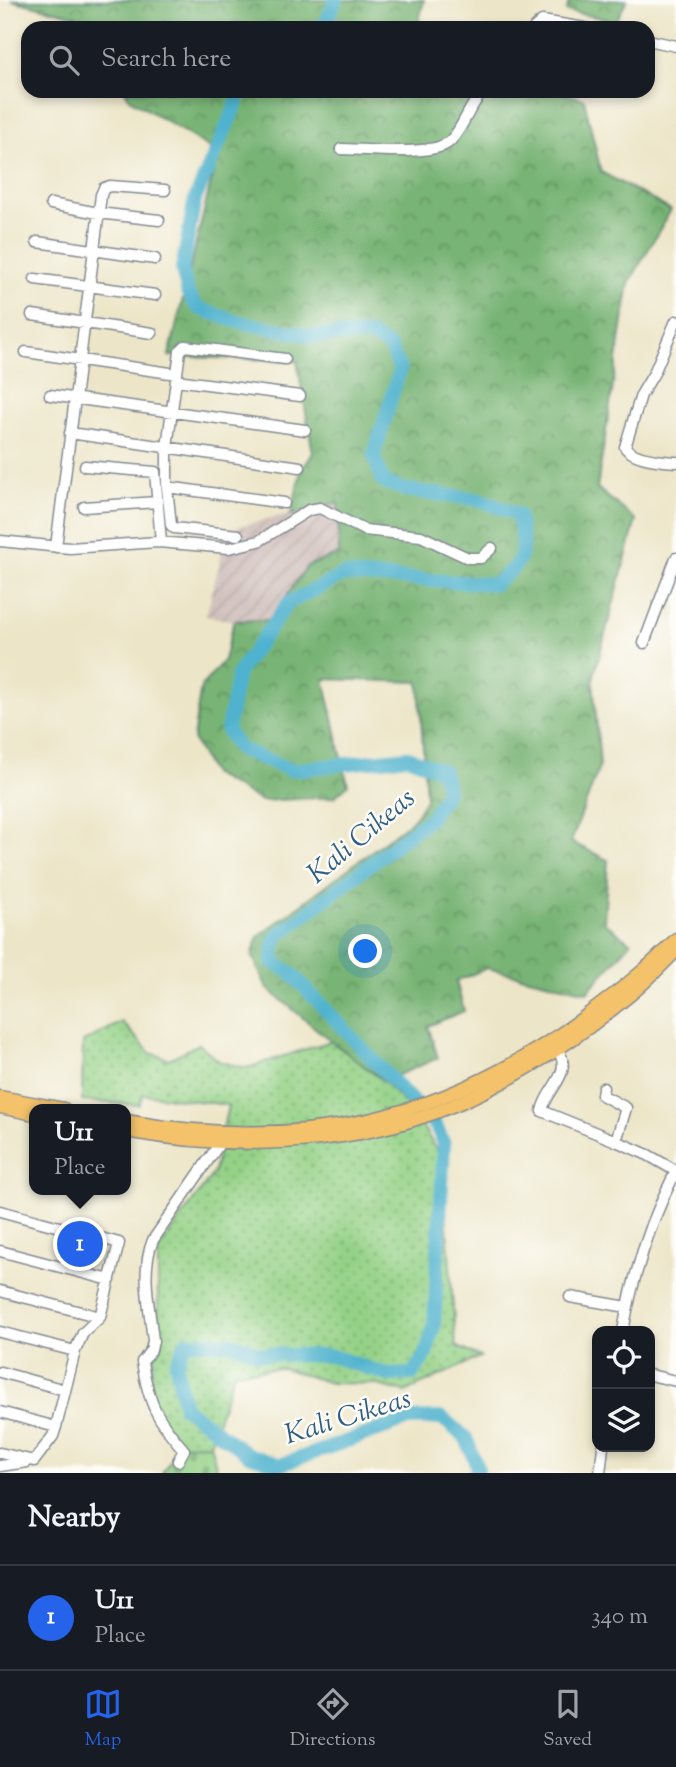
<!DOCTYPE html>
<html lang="en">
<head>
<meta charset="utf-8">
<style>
  :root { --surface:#171b24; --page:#20242c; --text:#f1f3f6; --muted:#9ea1a6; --line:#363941; --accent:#2563eb }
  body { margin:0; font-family:"Sorts Mill Goudy",serif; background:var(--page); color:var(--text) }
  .controls { position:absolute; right:21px; bottom:21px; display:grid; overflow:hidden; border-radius:14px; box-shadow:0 4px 10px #0003 }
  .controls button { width:63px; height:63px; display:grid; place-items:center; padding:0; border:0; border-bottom:2px solid var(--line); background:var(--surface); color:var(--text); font:35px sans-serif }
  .you { position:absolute; left:366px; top:952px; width:24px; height:24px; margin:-18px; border:5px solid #fff; border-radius:50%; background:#1a73e8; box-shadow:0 0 0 10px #1a73e833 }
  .badge { display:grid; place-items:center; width:46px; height:46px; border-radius:50%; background:var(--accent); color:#fff; font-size:23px; font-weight:700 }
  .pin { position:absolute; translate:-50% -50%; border:4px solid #fff; box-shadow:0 2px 7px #0006 }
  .popup { position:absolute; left:29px; top:1104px; width:102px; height:91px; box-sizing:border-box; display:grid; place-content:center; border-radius:14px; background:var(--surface); filter:drop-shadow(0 2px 5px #0005); font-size:23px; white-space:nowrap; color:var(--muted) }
  .popup b { font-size:26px; color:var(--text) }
  .popup::after { content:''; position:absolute; left:50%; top:100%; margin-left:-14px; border:14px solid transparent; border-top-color:var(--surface) }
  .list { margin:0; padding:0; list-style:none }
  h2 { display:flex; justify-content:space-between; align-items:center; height:91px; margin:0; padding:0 28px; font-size:30px }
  h2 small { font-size:23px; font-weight:400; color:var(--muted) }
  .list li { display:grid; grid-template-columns:46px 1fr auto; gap:21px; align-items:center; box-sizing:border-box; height:105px; padding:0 28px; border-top:2px solid var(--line) }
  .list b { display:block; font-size:26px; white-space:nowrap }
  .list p { margin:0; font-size:23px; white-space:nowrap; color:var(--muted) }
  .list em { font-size:23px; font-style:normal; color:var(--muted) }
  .icon { flex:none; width:38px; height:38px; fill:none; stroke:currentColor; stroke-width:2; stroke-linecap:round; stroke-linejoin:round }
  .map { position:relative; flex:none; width:676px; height:1473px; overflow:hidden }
  .search { position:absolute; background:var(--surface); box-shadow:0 4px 10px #0003; left:21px; right:21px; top:21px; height:77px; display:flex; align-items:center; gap:18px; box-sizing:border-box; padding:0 24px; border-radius:21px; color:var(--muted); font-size:26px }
  .sheet { height:196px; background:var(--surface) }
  nav { display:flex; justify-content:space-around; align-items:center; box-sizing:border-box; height:98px; border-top:2px solid var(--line); background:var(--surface); font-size:19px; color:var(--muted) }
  nav a { display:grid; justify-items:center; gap:4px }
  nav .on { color:var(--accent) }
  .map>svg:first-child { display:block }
  .industrial { fill:url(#industrial-furrows) }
  .grass { fill:url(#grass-dots); stroke:#588072; stroke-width:2 }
  .forest { fill:url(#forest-crowns); stroke:#4a7269; stroke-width:2 }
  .cemetery { fill:url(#cemetery-stones); stroke:#588072; stroke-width:2 }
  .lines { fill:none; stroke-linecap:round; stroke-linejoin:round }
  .river { stroke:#4fb2ce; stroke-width:14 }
  .minor-casing { stroke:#848a92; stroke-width:13 }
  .major-casing { stroke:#848a92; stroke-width:15 }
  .minor { stroke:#fff; stroke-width:10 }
  .major { stroke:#f3c26a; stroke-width:12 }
  .labels { text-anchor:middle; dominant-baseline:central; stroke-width:5; stroke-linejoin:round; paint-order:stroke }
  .water-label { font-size:28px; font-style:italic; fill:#2d5d85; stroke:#fdfcf7 }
</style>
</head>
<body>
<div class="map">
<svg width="676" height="1473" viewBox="0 0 676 1473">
  <defs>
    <pattern id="industrial-furrows" width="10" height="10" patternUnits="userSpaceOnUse" patternTransform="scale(1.75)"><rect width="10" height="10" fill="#d0c0bc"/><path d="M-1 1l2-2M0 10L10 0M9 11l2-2" fill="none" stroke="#b2a5a4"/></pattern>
    <pattern id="grass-dots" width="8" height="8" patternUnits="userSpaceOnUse" patternTransform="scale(1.75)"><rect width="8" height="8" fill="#95d287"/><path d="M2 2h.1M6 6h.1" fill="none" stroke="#79ab72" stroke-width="1.8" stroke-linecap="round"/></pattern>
    <pattern id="forest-crowns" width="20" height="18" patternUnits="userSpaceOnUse" patternTransform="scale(1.75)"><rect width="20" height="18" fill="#78b474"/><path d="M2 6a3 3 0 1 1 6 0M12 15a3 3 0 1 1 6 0" fill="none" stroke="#629362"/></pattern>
    <pattern id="cemetery-stones" width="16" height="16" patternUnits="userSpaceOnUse" patternTransform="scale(1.75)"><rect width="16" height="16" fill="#95d287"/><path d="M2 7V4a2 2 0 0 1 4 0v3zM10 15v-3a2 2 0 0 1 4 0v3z" fill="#79ab72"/></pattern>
  </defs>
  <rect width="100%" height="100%" fill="#fdfcf7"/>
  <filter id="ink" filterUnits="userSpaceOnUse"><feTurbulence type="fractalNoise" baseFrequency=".0143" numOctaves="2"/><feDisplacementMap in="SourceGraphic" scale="14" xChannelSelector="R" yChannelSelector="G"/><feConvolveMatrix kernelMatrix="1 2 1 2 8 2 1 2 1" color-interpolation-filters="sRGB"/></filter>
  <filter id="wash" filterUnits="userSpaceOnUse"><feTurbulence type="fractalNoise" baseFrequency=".00686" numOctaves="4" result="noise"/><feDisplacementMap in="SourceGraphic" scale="28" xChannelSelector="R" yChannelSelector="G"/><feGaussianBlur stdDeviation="1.57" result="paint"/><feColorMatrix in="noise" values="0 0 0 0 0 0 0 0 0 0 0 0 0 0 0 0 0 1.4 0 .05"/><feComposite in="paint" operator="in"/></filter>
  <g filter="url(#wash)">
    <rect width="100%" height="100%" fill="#ece5c7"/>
    <path class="industrial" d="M338 501 339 554 307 566 270 620 234 621 206 616 221 558 222 531Z"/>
    <path class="grass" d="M122 1022 150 1053 169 1059 199 1044 220 1062 247 1068 331 1041 384 1081 415 1114 442 1159 456 1346 480 1357 405 1392 374 1384 331 1383 282 1368 234 1372 210 1444 180 1445 149 1401 158 1314V1250L214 1172 228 1105 143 1094 139 1105 82 1101 83 1042Z"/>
    <path class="forest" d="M11 0H424L417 28H84L76 16Z
      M570 0H627L616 21 566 11Z
      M125 91H554L584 99 601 172 671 210 629 283 597 488 636 520 593 679 600 765 571 842 608 860 604 922 631 943 587 992 487 968 456 981 464 1011 428 1026 438 1058 384 1081 331 1041 267 988 252 955 259 936 413 820 426 799 419 682 324 679 348 785 334 797 261 801 212 774 193 739 198 706 201 687 224 660 234 621 270 620 307 566 339 554 338 502 291 515 301 471 313 453 297 361 169 356 218 153 130 99Z"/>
    <path class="cemetery" d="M210 1444 218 1473H162L180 1445Z"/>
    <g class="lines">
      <path class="river" d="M319 28 325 24 336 0
        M244 91 239 98 195 199 182 269 188 294 198 308 235 321 312 336 370 335 390 347 400 369 374 455 383 482 406 490 481 500 518 515C525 554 527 558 495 584L344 575 288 603 238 673 227 730 239 749 291 770 408 757 443 771 447 792 430 818 275 938 273 962 290 972 436 1126 444 1144 434 1326 426 1354 413 1374 388 1375 332 1356 261 1354 231 1343 186 1342 176 1364 184 1407 249 1455 280 1465 409 1419 442 1418 466 1438 478 1469 475 1473"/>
    </g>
  </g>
  <g filter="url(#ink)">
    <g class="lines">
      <defs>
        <path id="minor" d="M534 28 542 21 585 28
          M648 40 676 46
          M341 149C364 149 435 157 450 141 464 128 467 107 484 91
          M51 204 98 213 159 220
          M37 242 155 259
          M35 279 155 295
          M32 315 152 333
          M676 321 654 373 641 395 625 447C633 459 662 461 676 462
          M26 352 177 374
          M176 380 300 396
          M50 395 305 430
          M70 433 300 467
          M85 466 155 472 161 542
          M167 487 284 503
          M84 507 157 502
          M238 535 174 528 171 525 167 487V447L180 351 185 346 285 359
          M0 541 70 548 158 542 229 548 259 541 309 510 320 508 364 530 421 536 468 558H481L492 548
          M56 547 101 195 104 188 110 186 165 190
          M644 643 676 558
          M557 1049C575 1074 546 1088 542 1111L616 1141
          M603 1088 602 1095 626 1108 616 1141 648 1155 676 1171C650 1221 633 1276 623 1331
          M0 1211 119 1243 100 1317 83 1333 75 1351 56 1427 53 1436 34 1461 0 1453
          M0 1251 110 1280
          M0 1291 100 1317
          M570 1297 627 1307
          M0 1332 75 1351
          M0 1372 65 1390
          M650 1375 676 1381
          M0 1412 56 1427
          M178 1461 184 1450C156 1418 149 1404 142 1362L151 1350 153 1341C150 1309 140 1271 153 1240L220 1143
          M0 1466 27 1462
          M600 1473 603 1447"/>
        <path id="major" d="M0 1097 64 1109
          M0 1107 34 1114
          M126 1121C299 1152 440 1123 583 1018 615 994 648 969 676 939
          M126 1131C219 1148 318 1148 410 1121 489 1097 566 1048 630 995 646 982 661 966 676 951"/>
      </defs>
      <use href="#minor" class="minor-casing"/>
      <use href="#major" class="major-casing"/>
      <use href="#minor" class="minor"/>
      <use href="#major" class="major"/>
    </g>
  </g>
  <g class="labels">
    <g class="water-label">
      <text transform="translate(362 837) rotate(-40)">Kali Cikeas</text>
      <text transform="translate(348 1418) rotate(-17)">Kali Cikeas</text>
    </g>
  </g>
</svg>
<div class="controls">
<button><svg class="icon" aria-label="locate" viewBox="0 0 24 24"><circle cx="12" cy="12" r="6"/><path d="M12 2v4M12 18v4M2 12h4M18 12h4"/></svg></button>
<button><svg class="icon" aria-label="layers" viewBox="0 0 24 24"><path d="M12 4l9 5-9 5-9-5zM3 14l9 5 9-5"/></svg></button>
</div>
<div class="you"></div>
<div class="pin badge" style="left:80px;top:1244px">1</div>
<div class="popup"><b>U11</b>Place</div>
<div class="search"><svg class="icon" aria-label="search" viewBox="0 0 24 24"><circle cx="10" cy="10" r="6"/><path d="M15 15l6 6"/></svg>Search here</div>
</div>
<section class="sheet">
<h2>Nearby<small></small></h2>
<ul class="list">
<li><span class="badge">1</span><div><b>U11</b><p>Place</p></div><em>340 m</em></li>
</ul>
</section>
<nav>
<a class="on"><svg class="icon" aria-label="map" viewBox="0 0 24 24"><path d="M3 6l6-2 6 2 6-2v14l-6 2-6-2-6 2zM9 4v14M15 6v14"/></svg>Map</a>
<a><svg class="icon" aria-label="directions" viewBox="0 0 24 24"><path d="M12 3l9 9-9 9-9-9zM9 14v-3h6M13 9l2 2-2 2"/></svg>Directions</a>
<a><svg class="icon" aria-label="saved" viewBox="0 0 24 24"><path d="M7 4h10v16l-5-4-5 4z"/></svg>Saved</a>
</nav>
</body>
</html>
